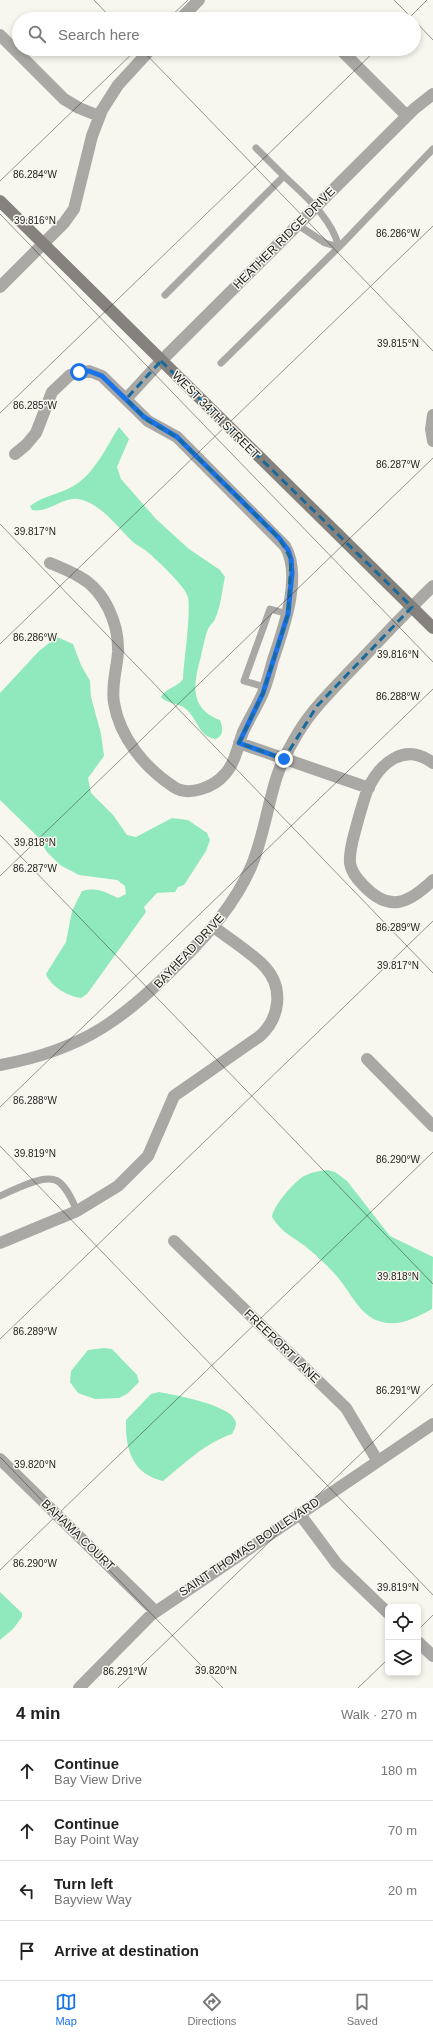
<!DOCTYPE html>
<html lang="en">
<head>
<meta charset="utf-8">
<style>
  :root { --surface:#fff; --page:#f2f2f2; --text:#222; --muted:#767676; --line:#e0e0e0; --accent:#1a73e8 }
  body { margin:0; font-family:Helvetica,sans-serif; background:var(--page); color:var(--text) }
  .controls { position:absolute; right:12px; bottom:12px; display:grid; overflow:hidden; border-radius:6px; box-shadow:0 2px 6px #0003 }
  .controls button { width:36px; height:36px; display:grid; place-items:center; padding:0; border:0; border-bottom:1px solid var(--line); background:var(--surface); color:var(--text); font:20px sans-serif }
  .stop { position:absolute; width:12px; height:12px; margin:-9px; border:3px solid #1a73e8; border-radius:50%; background:#fff }
  .stop.end { background:#1a73e8; border-color:#fff; box-shadow:0 1px 4px #0008 }
  .list { margin:0; padding:0; list-style:none }
  h2 { display:flex; justify-content:space-between; align-items:center; height:52px; margin:0; padding:0 16px; font-size:17px }
  h2 small { font-size:13px; font-weight:400; color:var(--muted) }
  .list li { display:grid; grid-template-columns:26px 1fr auto; gap:12px; align-items:center; box-sizing:border-box; height:60px; padding:0 16px; border-top:1px solid var(--line) }
  .list b { display:block; font-size:15px; white-space:nowrap }
  .list p { margin:0; font-size:13px; white-space:nowrap; color:var(--muted) }
  .list em { font-size:13px; font-style:normal; color:var(--muted) }
  .icon { flex:none; width:22px; height:22px; fill:none; stroke:currentColor; stroke-width:2; stroke-linecap:round; stroke-linejoin:round }
  .map { position:relative; flex:none; width:433px; height:1688px; overflow:hidden }
  .search { position:absolute; background:var(--surface); box-shadow:0 2px 6px #0003; left:12px; right:12px; top:12px; height:44px; display:flex; align-items:center; gap:10px; box-sizing:border-box; padding:0 14px; border-radius:22px; color:var(--muted); font-size:15px }
  .sheet { height:292px; background:var(--surface) }
  nav { display:flex; justify-content:space-around; align-items:center; box-sizing:border-box; height:56px; border-top:1px solid var(--line); background:var(--surface); font-size:11px; color:var(--muted) }
  nav a { display:grid; justify-items:center; gap:2px }
  nav .on { color:var(--accent) }
  .map>svg:first-child { display:block }
  .water { fill:#90e9bc }
  .lines { fill:none; stroke-linecap:round; stroke-linejoin:round }
  .lane { stroke:#aaa8a5; stroke-width:7 }
  .street { stroke:#aaa8a5; stroke-width:12 }
  .secondary { stroke:#85827e; stroke-width:12 }
  .route { stroke:#1a73e8; stroke-width:5 }
  .marked { fill:none; stroke:#176a9b; stroke-width:3; stroke-dasharray:8 5; stroke-linejoin:round }
  .ticks { fill:none; stroke:#1e1e1b; stroke-width:1; stroke-opacity:0.45 }
  .labels { text-anchor:middle; dominant-baseline:central; stroke-width:3; stroke-linejoin:round; paint-order:stroke }
  .street-label { font-size:12px; fill:#1e1e1b; stroke:#f7f7ef }
  .ticks-label { font-size:10px; text-anchor:middle; fill:#1e1e1b; stroke:#f7f7ef; stroke-width:3; stroke-linejoin:round; paint-order:stroke }
</style>
</head>
<body>
<div class="map">
<svg width="433" height="1688" viewBox="0 0 433 1688">
  <rect width="100%" height="100%" fill="#f7f7ef"/>
  <path class="water" d="M119 427 129 439 117 467 121 479 156 519 189 549 220 570 225 577C222 590 221 606 215 619 214 622 210 625 208 629 205 637 203 647 201 656 194 682 188 708 220 720 223 728 224 735 216 739 198 737 198 719 186 709 179 703 167 704 161 697 165 688 177 688 183 679 184 658 191 616 188 597 186 587 154 557 145 550 141 547 136 545 133 542 117 527 101 503 78 499 62 497 50 513 32 510L30 506C44 495 63 494 78 483 96 470 107 446 119 427Z
    M57 637 73 644 81 665 90 681 91 697 101 734 104 756 88 778 91 793 113 815 127 835 136 837 172 818 188 820 207 833 210 840 206 851 184 885 178 887 175 892 157 893 144 907 146 912 87 994 81 998C68 996 51 987 46 974L66 942 72 911 82 891C99 887 104 892 118 898L126 894 125 886 117 880 79 875 60 865 47 852 37 836 0 800V693L39 651Z
    M328 1170 335 1172 347 1181 390 1236 433 1257 432 1309C417 1317 400 1327 382 1322 361 1317 352 1295 340 1280 332 1270 321 1260 311 1251 297 1238 284 1236 272 1217 273 1206 294 1182 304 1176 312 1172 319 1171 328 1170Z
    M104 1348 112 1349 137 1375 139 1382 127 1394 119 1398 95 1399 78 1393 70 1382 71 1371 88 1350Z
    M159 1392C176 1395 229 1405 235 1420 238 1425 234 1430 232 1434 205 1443 184 1464 163 1481 132 1474 125 1449 126 1420L151 1394Z
    M0 1592 22 1613V1617L13 1629 0 1640Z"/>
  <g class="lines">
    <path class="lane" d="M256 148 284 176
      M165 295 284 176C305 196 331 217 339 247L325 243 298 225
      M221 363 339 247 433 149
      M265 687 244 681 270 609 288 614
      M0 1196C14 1190 46 1172 59 1182 68 1189 73 1202 77 1211"/>
    <path class="street" d="M180 19 199 0
      M0 35 64 99 79 108 99 116
      M340 49 407 116
      M0 287 64 223 74 209 92 136 102 110 118 85 151 49
      M126 399 161 361 414 109 433 94
      M433 415 431 429 433 441
      M15 454 26 445 36 433 52 392 70 375 89 371 102 376 148 421 177 437 285 546C303 576 283 630 273 660 270 671 267 684 262 695 256 708 249 719 243 732 238 746 235 763 225 774 214 787 189 797 174 787 145 768 120 738 114 703 111 685 117 669 118 652 119 624 105 591 80 577 70 571 60 567 50 563
      M239 743 369 788
      M433 763C404 741 379 764 367 791 363 802 360 813 357 824 354 836 349 849 350 863 351 872 357 879 364 886 390 913 409 903 433 880
      M367 1059 433 1126
      M0 1065C84 1050 125 1018 183 959 211 931 235 903 251 867 263 839 267 808 276 779 281 763 289 748 298 733 313 708 335 687 355 666 381 639 406 612 433 586
      M174 1241 346 1408 377 1460
      M0 1243 77 1211 118 1186 148 1156 174 1096 260 1036C280 1018 284 988 265 967 253 954 229 939 214 927
      M0 1459 155 1611
      M299 1513 337 1564 388 1613
      M418 1642 433 1656
      M79 1688 151 1615 433 1424"/>
    <path class="secondary" d="M0 201 433 628"/>
  </g>
  <g class="lines">
    <path class="route" d="M79 372 89 371 102 376 144 417 177 437 279 538 288 550 291 559 292 573 288 614 263 693 239 743 284 759"/>
  </g>
  <path class="marked" d="M161 361 412 607 317 706 284 759 239 743 263 693 288 614 291 559 279 538 177 437 148 421 126 399Z"/>
  <path class="ticks" d="M94 0 112 19M394 0 413 19M168 19 188 0M408 19 427 0M414 20 433 40M141 49 433 351M0 181 137 49M0 214 433 662M0 413 377 49M0 524 433 973M0 644 433 226M0 835 433 1284M0 876 433 458M0 1107 433 689M0 1146 433 1595M0 1339 433 921M0 1457 223 1688M0 1570 433 1152M418 1630 433 1615M118 1688 433 1384M358 1688 388 1659"/>
  <g class="labels">
    <g class="street-label">
      <text transform="translate(284 238) rotate(-45)">HEATHER RIDGE DRIVE</text>
      <text transform="translate(216 415) rotate(45)">WEST 34TH STREET</text>
      <text transform="translate(189 951) rotate(-47)">BAYHEAD DRIVE</text>
      <text transform="translate(282 1346) rotate(44)">FREEPORT LANE</text>
      <text transform="translate(78 1535) rotate(44)">BAHAMA COURT</text>
      <text transform="translate(249 1547) rotate(-34)">SAINT THOMAS BOULEVARD</text>
    </g>
  </g>
  <g class="ticks-label">
    <text x="35" y="178">86.284°W</text>
    <text x="35" y="224">39.816°N</text>
    <text x="398" y="237">86.286°W</text>
    <text x="398" y="347">39.815°N</text>
    <text x="35" y="409">86.285°W</text>
    <text x="398" y="468">86.287°W</text>
    <text x="35" y="535">39.817°N</text>
    <text x="35" y="641">86.286°W</text>
    <text x="398" y="658">39.816°N</text>
    <text x="398" y="700">86.288°W</text>
    <text x="35" y="846">39.818°N</text>
    <text x="35" y="872">86.287°W</text>
    <text x="398" y="931">86.289°W</text>
    <text x="398" y="969">39.817°N</text>
    <text x="35" y="1104">86.288°W</text>
    <text x="35" y="1157">39.819°N</text>
    <text x="398" y="1163">86.290°W</text>
    <text x="398" y="1280">39.818°N</text>
    <text x="35" y="1335">86.289°W</text>
    <text x="398" y="1394">86.291°W</text>
    <text x="35" y="1468">39.820°N</text>
    <text x="35" y="1567">86.290°W</text>
    <text x="398" y="1591">39.819°N</text>
    <text x="216" y="1674">39.820°N</text>
    <text x="125" y="1675">86.291°W</text>
  </g>
</svg>
<div class="controls">
<button><svg class="icon" aria-label="locate" viewBox="0 0 24 24"><circle cx="12" cy="12" r="6"/><path d="M12 2v4M12 18v4M2 12h4M18 12h4"/></svg></button>
<button><svg class="icon" aria-label="layers" viewBox="0 0 24 24"><path d="M12 4l9 5-9 5-9-5zM3 14l9 5 9-5"/></svg></button>
</div>
<div class="stop" style="left:79px;top:372px"></div>
<div class="stop end" style="left:284px;top:759px"></div>
<div class="search"><svg class="icon" aria-label="search" viewBox="0 0 24 24"><circle cx="10" cy="10" r="6"/><path d="M15 15l6 6"/></svg>Search here</div>
</div>
<section class="sheet">
<h2>4 min<small>Walk · 270 m</small></h2>
<ul class="list">
<li><svg class="icon" aria-label="ahead" viewBox="0 0 24 24"><path d="M12 20V5M6 11l6-6 6 6"/></svg><div><b>Continue</b><p>Bay View Drive</p></div><em>180 m</em></li>
<li><svg class="icon" aria-label="ahead" viewBox="0 0 24 24"><path d="M12 20V5M6 11l6-6 6 6"/></svg><div><b>Continue</b><p>Bay Point Way</p></div><em>70 m</em></li>
<li><svg class="icon" aria-label="left" viewBox="0 0 24 24"><path d="M17 20v-9H6M10 6l-5 5 5 5"/></svg><div><b>Turn left</b><p>Bayview Way</p></div><em>20 m</em></li>
<li><svg class="icon" aria-label="arrive" viewBox="0 0 24 24"><path d="M6 21V4h12l-3 4 3 4H6"/></svg><div><b>Arrive at destination</b></div></li>
</ul>
</section>
<nav>
<a class="on"><svg class="icon" aria-label="map" viewBox="0 0 24 24"><path d="M3 6l6-2 6 2 6-2v14l-6 2-6-2-6 2zM9 4v14M15 6v14"/></svg>Map</a>
<a><svg class="icon" aria-label="directions" viewBox="0 0 24 24"><path d="M12 3l9 9-9 9-9-9zM9 14v-3h6M13 9l2 2-2 2"/></svg>Directions</a>
<a><svg class="icon" aria-label="saved" viewBox="0 0 24 24"><path d="M7 4h10v16l-5-4-5 4z"/></svg>Saved</a>
</nav>
</body>
</html>
